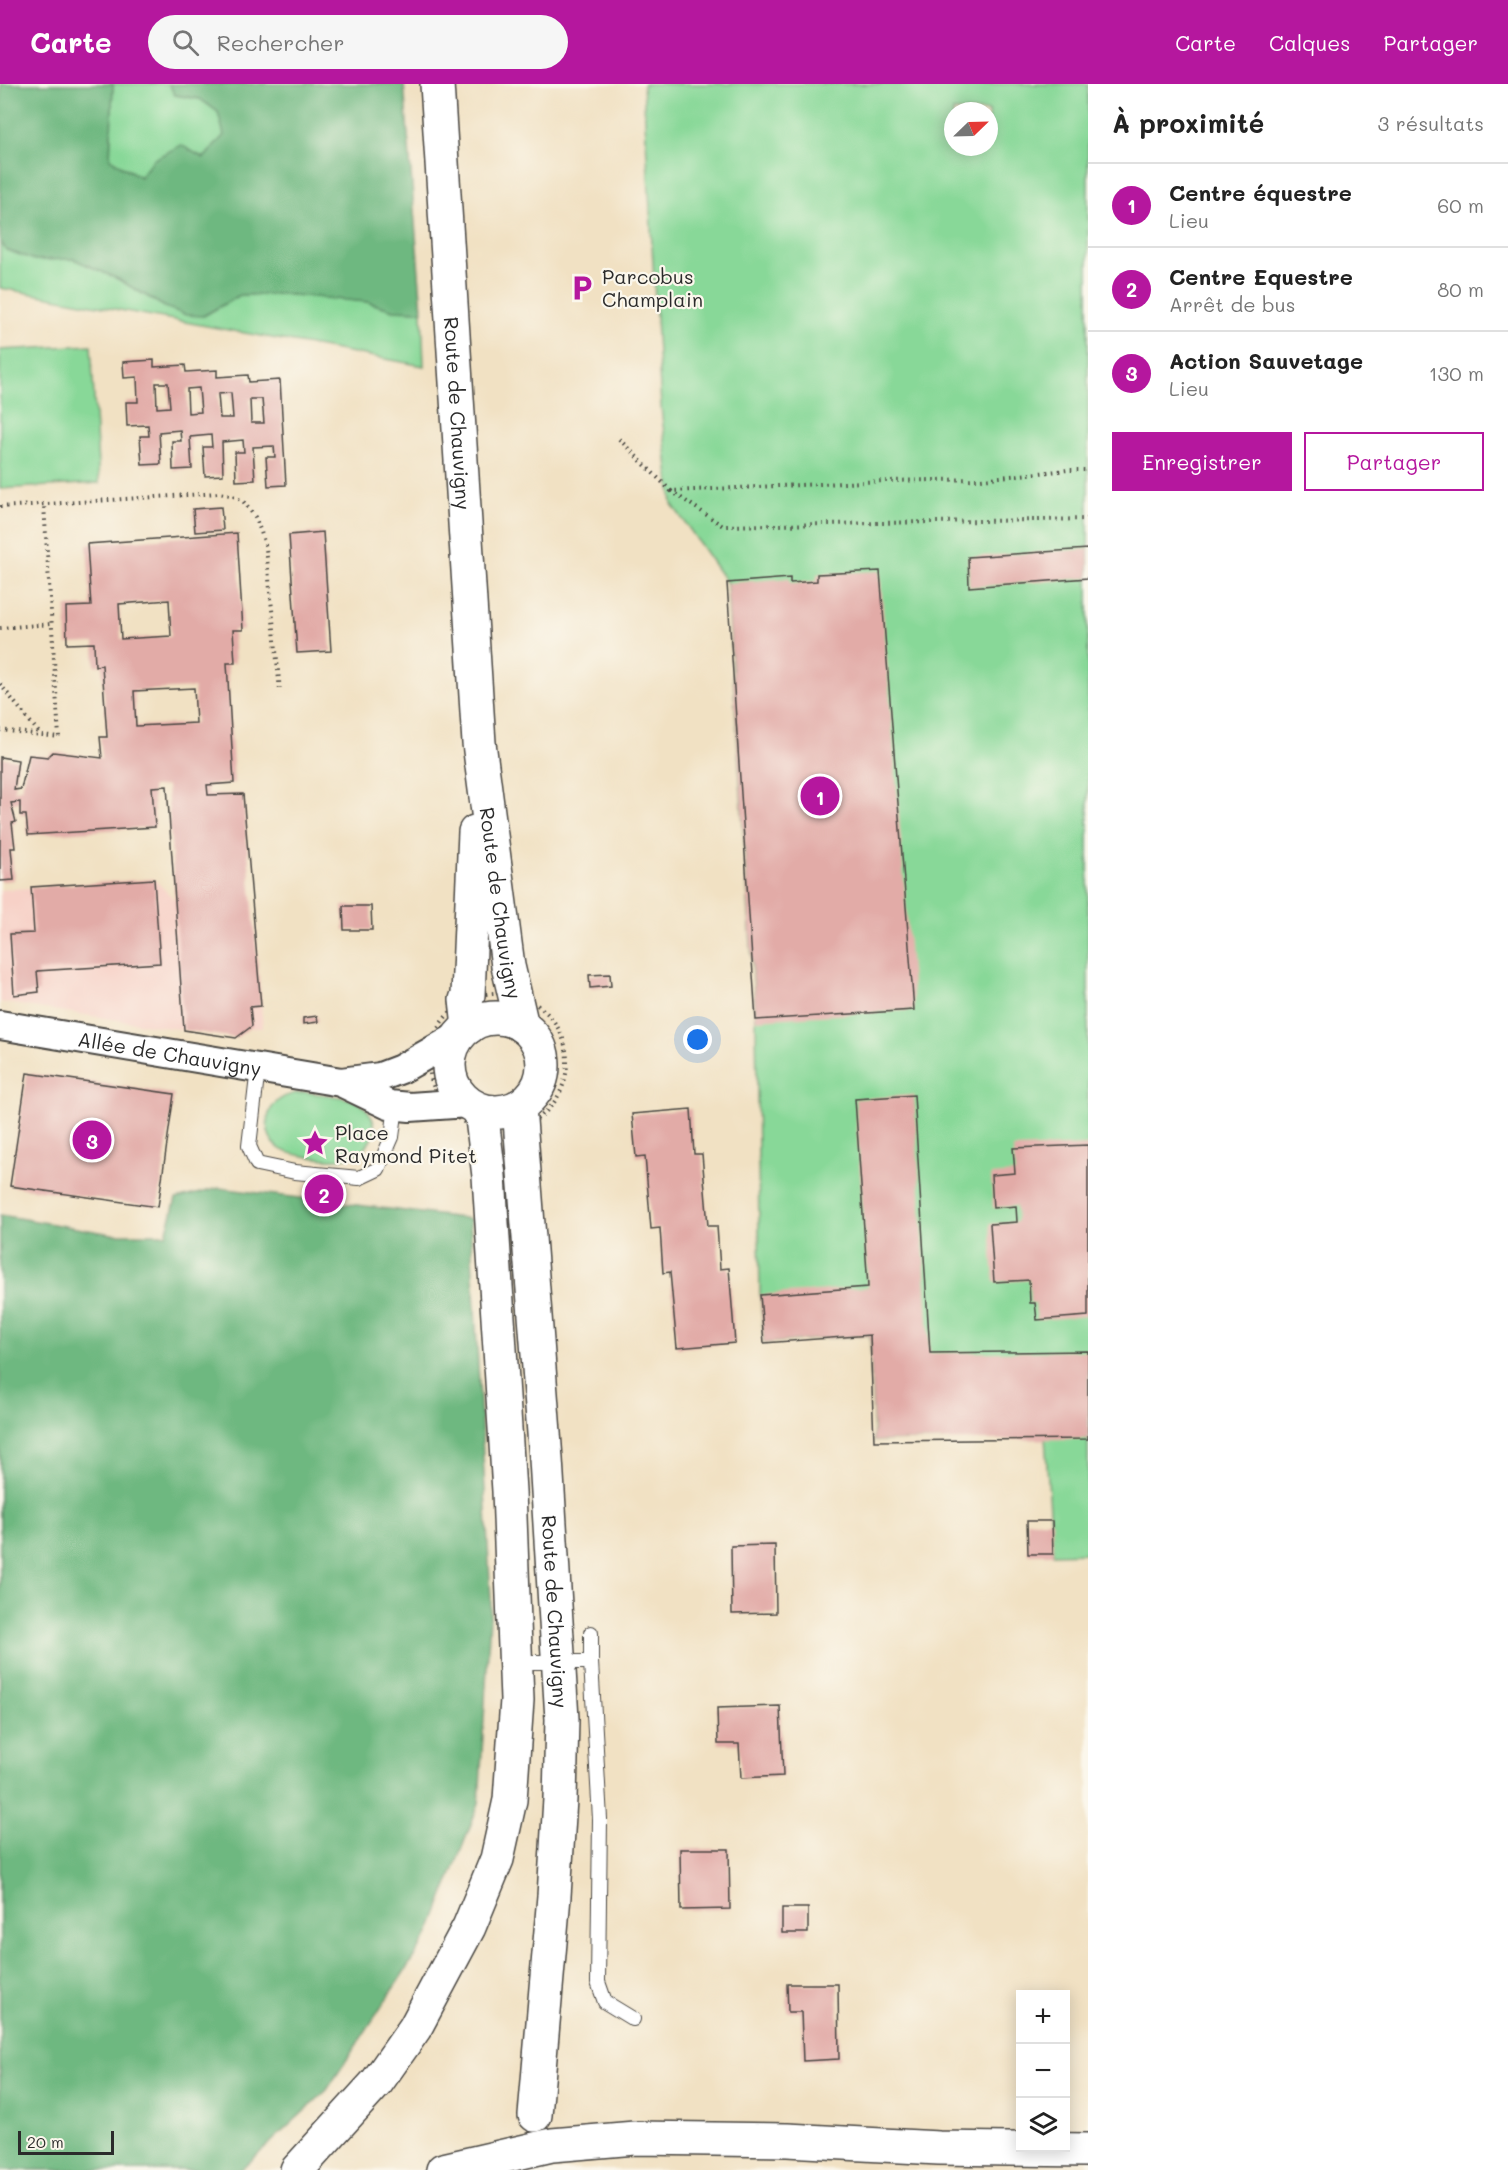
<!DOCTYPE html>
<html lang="fr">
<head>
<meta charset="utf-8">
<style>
  :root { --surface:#fff; --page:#f6f6f6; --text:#222; --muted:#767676; --line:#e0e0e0; --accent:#b5179e }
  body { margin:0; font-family:Mali,sans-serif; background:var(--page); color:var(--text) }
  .controls { position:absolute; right:18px; bottom:18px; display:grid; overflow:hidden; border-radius:0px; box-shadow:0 3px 15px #0003 }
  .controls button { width:54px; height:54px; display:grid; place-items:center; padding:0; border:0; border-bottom:2px solid var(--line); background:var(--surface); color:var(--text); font:30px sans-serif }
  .compass { position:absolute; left:944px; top:18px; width:54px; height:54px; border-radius:50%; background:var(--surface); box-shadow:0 3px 15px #0003; rotate:67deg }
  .scale { position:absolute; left:18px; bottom:15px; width:96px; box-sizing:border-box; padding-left:6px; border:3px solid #2b2b2b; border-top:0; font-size:16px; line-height:21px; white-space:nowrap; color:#2b2b2b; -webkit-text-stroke:4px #fbf7ec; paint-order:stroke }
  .you { position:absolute; left:698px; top:956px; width:21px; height:21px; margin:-15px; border:4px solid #fff; border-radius:50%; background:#1a73e8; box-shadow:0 0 0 9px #1a73e833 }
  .badge { display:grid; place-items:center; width:39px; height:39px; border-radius:50%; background:var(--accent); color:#fff; font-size:20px; font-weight:700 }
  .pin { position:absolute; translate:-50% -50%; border:3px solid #fff; box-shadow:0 2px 6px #0006 }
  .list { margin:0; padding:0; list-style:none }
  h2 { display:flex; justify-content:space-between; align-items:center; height:78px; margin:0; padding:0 24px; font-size:26px }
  h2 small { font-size:20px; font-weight:400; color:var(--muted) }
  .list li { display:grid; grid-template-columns:39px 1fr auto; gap:18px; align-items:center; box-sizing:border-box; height:84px; padding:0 24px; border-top:2px solid var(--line) }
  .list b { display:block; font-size:22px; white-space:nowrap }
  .list p { margin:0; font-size:20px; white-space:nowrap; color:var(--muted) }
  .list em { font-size:20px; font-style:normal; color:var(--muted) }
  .actions { display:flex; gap:12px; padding:18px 24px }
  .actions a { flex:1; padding:14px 0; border:2px solid var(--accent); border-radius:0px; text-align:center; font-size:21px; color:var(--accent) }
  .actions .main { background:var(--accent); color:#fff }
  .icon { flex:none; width:33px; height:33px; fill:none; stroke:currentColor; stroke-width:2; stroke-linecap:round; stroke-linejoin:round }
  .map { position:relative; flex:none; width:1088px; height:2086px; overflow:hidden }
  header { display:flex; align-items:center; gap:36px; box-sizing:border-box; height:84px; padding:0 30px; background:var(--accent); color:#fff }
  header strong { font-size:28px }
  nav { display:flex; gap:33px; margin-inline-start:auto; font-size:21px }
  .search { width:420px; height:54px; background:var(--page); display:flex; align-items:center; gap:15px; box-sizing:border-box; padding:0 21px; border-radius:33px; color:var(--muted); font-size:22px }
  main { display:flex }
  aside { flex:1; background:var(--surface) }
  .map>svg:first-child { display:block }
  .built { fill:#f7d1c7 }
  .green { fill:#88d898; stroke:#5a8262; stroke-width:1.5; fill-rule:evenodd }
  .forest { fill:#6eb880; stroke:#4c7256; stroke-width:1.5 }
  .building { fill:#e2aba7; fill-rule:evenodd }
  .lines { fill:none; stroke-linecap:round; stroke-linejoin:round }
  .lane-casing { stroke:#494642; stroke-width:16 }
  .street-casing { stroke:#494642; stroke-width:32 }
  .secondary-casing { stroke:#494642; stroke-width:36 }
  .primary-casing { stroke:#494642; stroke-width:36 }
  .path { stroke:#494642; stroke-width:4; stroke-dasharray:1.5 4.5; stroke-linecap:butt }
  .lane { stroke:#fff; stroke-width:14 }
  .street { stroke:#fff; stroke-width:28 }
  .secondary { stroke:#fff; stroke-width:33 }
  .primary { stroke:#fff; stroke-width:33 }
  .labels { text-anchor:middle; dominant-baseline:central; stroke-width:4.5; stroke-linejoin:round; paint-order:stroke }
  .poi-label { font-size:20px; fill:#2b2b2b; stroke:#fbf7ec; text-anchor:start }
  .street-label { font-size:20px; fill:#2b2b2b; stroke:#fbf7ec }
</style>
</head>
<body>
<header>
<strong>Carte</strong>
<div class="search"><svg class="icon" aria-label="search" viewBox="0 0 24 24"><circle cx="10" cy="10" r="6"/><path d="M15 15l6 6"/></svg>Rechercher</div>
<nav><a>Carte</a><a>Calques</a><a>Partager</a></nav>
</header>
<main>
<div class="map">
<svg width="1088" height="2086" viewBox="0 0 1088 2086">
  <rect width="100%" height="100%" fill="#fbf7ec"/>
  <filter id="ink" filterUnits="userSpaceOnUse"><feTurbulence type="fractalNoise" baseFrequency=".0167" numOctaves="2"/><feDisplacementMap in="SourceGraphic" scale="12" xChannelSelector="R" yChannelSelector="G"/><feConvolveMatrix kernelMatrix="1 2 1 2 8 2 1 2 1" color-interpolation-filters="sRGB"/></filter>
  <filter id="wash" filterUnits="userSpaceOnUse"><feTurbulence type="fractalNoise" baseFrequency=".008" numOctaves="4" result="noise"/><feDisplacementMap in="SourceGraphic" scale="24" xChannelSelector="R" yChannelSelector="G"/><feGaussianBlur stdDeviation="1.35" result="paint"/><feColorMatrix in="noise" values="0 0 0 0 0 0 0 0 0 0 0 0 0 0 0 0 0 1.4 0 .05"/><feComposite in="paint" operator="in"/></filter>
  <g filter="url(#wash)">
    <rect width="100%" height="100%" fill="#f1e1c3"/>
    <path class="built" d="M154 795 174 815 252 809 263 944H249L236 954 0 918V806Z"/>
    <path class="green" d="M113 0H169L175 11 200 15 218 28 225 51 204 74 154 75 140 93 110 75Z
      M643 0H1088V1469L1053 1470 1045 1353 874 1357 870 1251 764 1259 760 1211 756 936 727 499 672 420 661 323ZM953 27H989V63H953Z
      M0 156 6 166 35 176 74 175 118 195 165 223 204 232 240 211 282 210 331 214 367 218 394 226 422 227 424 282 0 204Z
      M91 261 99 399 0 405V266Z
      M306 1008C321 1011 352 1012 363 1022 389 1045 365 1074 337 1075 325 1076 288 1071 279 1064 263 1052 264 1027 279 1016 287 1010 296 1009 306 1008Z"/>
    <path class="forest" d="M1 0H113L110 75 140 93 154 75 181 61 204 74 224 51 218 28 200 15 175 11 169 0H404L422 227 394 226 367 218 282 210 240 211 203 232 186 231 165 223 118 195 74 175 35 176 6 166 0 156Z
      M219 1104 470 1135 491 1516 479 1719 429 1850 327 2006 241 2086H0V1131L112 1150H166L176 1115Z"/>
    <g id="blocks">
      <path class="building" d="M154 276V283L185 281 186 288 217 286V293L248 291 249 298 280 296 286 401 268 402 266 373H275L274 362 253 363 255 396 236 397 235 368H244L243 356 222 358 223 391 205 392 203 363H212L211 351 190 353 192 385 173 386 172 357H181L180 346 159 348 161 380 142 381 140 352H149L148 341 127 342 126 318H138L137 293 124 294 123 278ZM156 299H168L170 323 157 324ZM199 304 201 328 188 329 187 305ZM231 309 233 334H220L218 310ZM250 315H262L264 339H251Z
        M221 423 223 446 195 448 193 425Z
        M323 448 331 567 297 569 289 451Z
        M237 449 243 546H233L235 579H227L234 699 207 701 208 711 243 710 261 922 250 923 252 942 236 954 184 946 167 702 152 703 155 743 28 751 26 731H20V718L11 719 16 738 12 739 15 764H11L14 796 0 797V673L18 676 14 706 21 705 29 671 48 673 53 668 102 674 100 653H107L102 581 95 582 94 559 67 560 66 523 91 522 87 460ZM169 516 171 552 121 555 119 520ZM194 604 196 639 136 642 134 607Z
        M1088 465V494L969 503 968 473Z
        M880 487 914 926 756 936 727 499 790 494V499L817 497V490Z
        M154 795 160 879 37 887 39 908 14 911 10 850 34 849 31 803Z
        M343 822H371L372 846H344Z
        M610 890 611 902 590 904 589 891Z
        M317 932 318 938 303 940V934Z
        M27 989 174 1010 158 1123 10 1102Z
        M914 1011 930 1269 1088 1267V1355L874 1357 870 1251 764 1259 760 1211 868 1203 855 1015Z
        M691 1025 694 1070H702L708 1142H717L720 1185 729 1184 735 1259 677 1264 670 1188 663 1189 660 1144 651 1145 645 1072 636 1073 632 1030Z
        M1088 1061V1232L1037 1236 1035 1219H1030L1029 1196 994 1198 990 1140 1017 1138 1016 1122 993 1124 991 1091 1015 1089 1013 1064Z
        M1027 1437H1052L1053 1470H1028Z
        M775 1461 776 1529 732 1530 731 1462Z
        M780 1622 783 1692 741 1694 739 1660H718L717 1624Z
        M680 1765H729L730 1825 681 1826Z
        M782 1824H808V1849H782Z
        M787 1900H838L839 1975 803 1977 801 1928H788Z"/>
    </g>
  </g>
  <g filter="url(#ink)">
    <use href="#blocks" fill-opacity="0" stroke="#494642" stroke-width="1.5"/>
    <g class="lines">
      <defs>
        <path id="lane" d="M258 984 249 1062 257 1080 295 1088 359 1094 378 1085 392 1053 396 1022
          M516 1578H591V1549
          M591 1578 600 1735 598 1898 605 1918 633 1935"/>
        <g id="street">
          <path id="s1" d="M0 941 341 998 380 993 401 985 459 952"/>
          <path d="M341 998 389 1021 410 1023 468 1019"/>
        </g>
        <g id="secondary">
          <path id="s2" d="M437 0 479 659 508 882 522 942"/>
          <circle cx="496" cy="981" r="47"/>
          <path d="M469 943 466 916 468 911 475 748"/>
          <path id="s3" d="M519 1023 546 1375 562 1635 560 1715 554 1812 535 2031"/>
          <path d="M297 2086 377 1998 415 1944 469 1843 497 1775 510 1716 517 1616 509 1407 489 1092 481 1026"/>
        </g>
        <path id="primary" d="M443 2086 552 2061 635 2054 787 2056 939 2064 1088 2066"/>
      </defs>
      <use href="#lane" class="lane-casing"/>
      <use href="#street" class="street-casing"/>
      <use href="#secondary" class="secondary-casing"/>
      <use href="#primary" class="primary-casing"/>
      <path class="path" d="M619 355 671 407 886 397 981 395 1068 386H1088
        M671 407 723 442 1088 435
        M0 423 219 409 231 411 243 417 255 433 261 448 266 464 280 607
        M0 544 51 540
        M0 600 40 650
        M0 646 59 653 44 421
        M429 978a69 69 0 1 1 138 0a69 69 0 1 1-138 0Z"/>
      <use href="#lane" class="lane"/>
      <use href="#street" class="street"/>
      <use href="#secondary" class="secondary"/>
      <use href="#primary" class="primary"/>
    </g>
  </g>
  <defs>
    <symbol id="parking-bare" viewBox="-9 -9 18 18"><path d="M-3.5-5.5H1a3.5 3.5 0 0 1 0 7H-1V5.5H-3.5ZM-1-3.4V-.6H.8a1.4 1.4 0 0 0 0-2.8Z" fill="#b5179e" stroke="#fbf7ec" stroke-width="2.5" paint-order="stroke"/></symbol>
    <symbol id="sight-bare" viewBox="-9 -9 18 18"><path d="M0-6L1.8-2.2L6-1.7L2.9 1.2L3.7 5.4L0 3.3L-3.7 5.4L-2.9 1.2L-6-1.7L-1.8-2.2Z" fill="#b5179e" stroke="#fbf7ec" stroke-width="2.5" paint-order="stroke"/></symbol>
  </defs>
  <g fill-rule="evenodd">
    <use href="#parking-bare" x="563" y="185" width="38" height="38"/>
    <use href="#sight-bare" x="296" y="1040" width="38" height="38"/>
  </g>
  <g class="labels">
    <g class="poi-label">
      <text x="602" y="192">Parcobus<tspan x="602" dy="23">Champlain</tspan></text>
      <text x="335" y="1048">Place<tspan x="335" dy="23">Raymond Pitet</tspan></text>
    </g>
    <g class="street-label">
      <text stroke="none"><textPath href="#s2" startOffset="330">Route de Chauvigny</textPath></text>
      <text stroke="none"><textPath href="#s2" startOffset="822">Route de Chauvigny</textPath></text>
      <text stroke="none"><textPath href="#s1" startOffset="172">Allée de Chauvigny</textPath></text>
      <text stroke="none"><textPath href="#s3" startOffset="506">Route de Chauvigny</textPath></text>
    </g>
  </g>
</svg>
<div class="controls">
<button>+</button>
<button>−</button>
<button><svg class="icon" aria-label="layers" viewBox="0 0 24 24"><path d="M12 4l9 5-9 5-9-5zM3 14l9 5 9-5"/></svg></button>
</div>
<svg class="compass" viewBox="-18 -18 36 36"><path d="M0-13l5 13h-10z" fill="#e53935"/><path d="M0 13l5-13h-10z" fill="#767676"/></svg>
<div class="scale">20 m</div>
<div class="you"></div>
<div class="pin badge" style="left:820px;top:712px">1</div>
<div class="pin badge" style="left:324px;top:1110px">2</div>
<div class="pin badge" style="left:92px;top:1056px">3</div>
</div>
<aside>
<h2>À proximité<small>3 résultats</small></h2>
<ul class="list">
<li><span class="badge">1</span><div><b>Centre équestre</b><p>Lieu</p></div><em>60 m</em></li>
<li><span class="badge">2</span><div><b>Centre Equestre</b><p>Arrêt de bus</p></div><em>80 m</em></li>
<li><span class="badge">3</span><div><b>Action Sauvetage</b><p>Lieu</p></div><em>130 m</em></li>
</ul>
<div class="actions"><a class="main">Enregistrer</a><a>Partager</a></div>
</aside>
</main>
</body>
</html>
